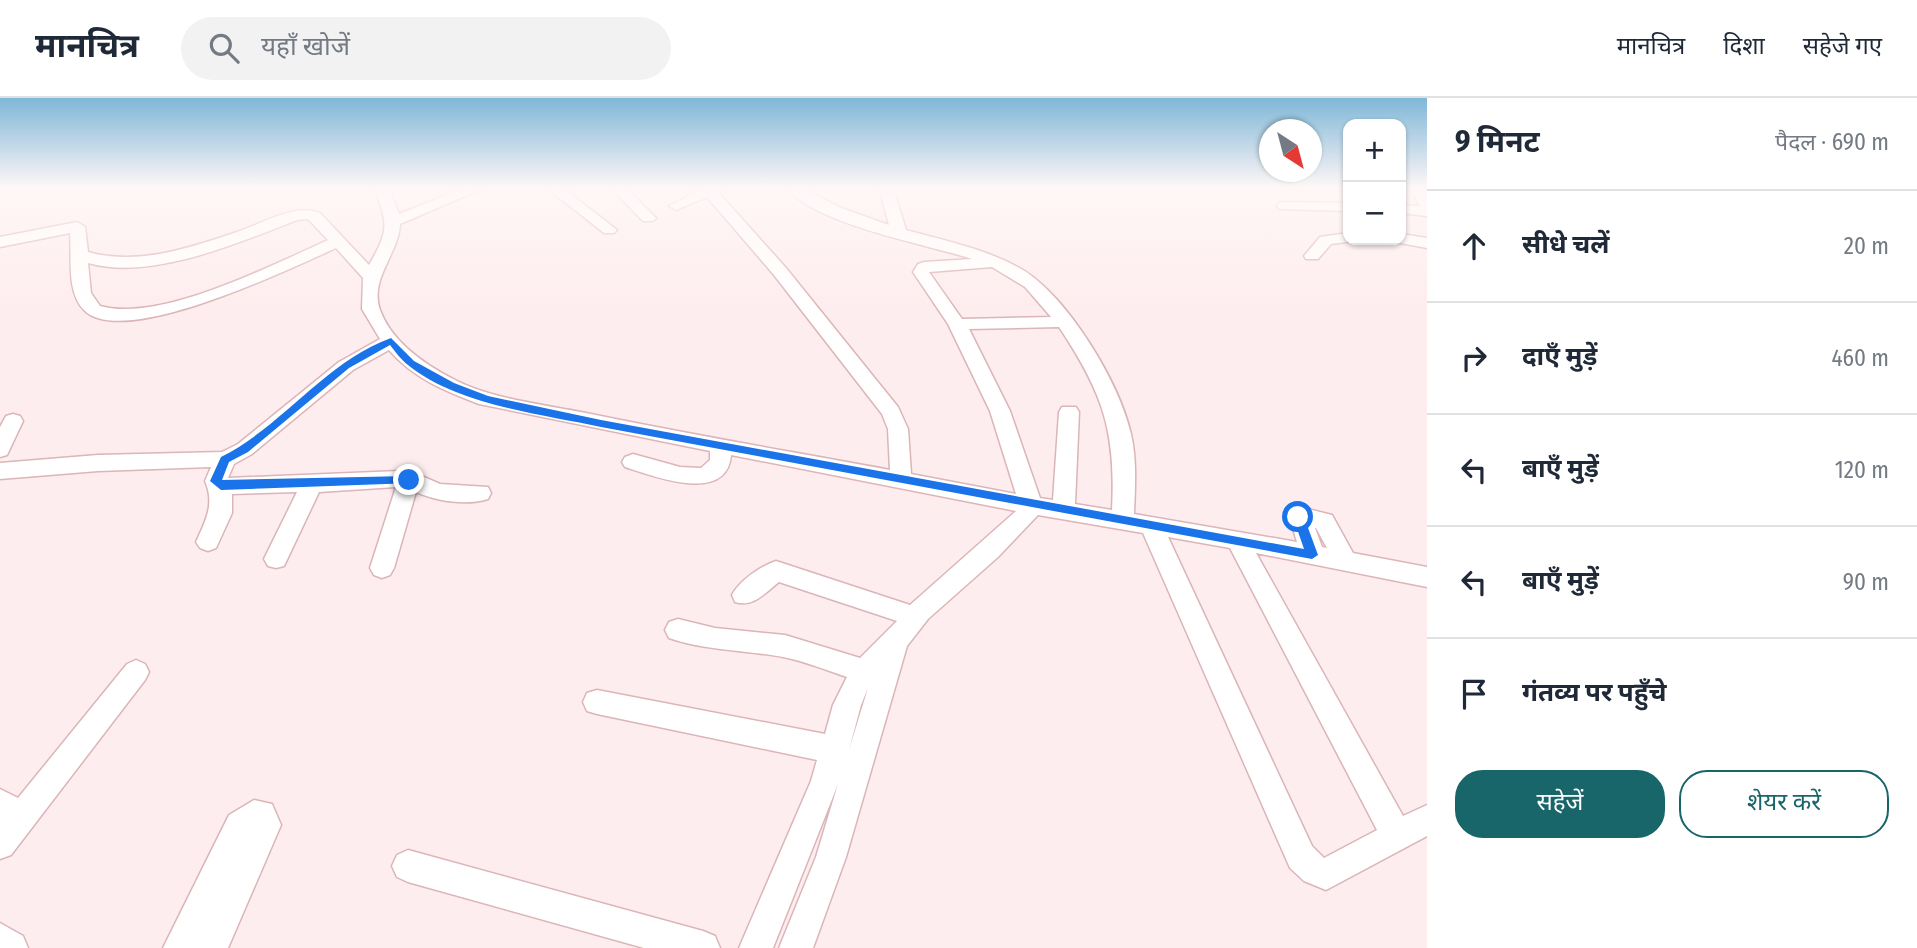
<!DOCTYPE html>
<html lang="hi">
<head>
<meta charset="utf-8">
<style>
  :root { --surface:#fff; --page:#f2f2f3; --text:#1f2937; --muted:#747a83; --line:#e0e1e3; --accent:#18666a }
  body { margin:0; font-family:"Fira Sans Condensed","Noto Sans Devanagari",sans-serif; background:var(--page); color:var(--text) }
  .controls { position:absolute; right:21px; top:21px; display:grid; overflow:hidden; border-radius:14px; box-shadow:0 2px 5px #0004 }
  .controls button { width:63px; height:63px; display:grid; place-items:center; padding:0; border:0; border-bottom:2px solid var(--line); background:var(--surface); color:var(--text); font:35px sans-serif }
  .compass { position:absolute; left:1259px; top:21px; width:63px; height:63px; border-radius:50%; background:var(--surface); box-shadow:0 2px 5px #0004; rotate:144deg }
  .stop { position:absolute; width:21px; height:21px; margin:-16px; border:5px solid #1a73e8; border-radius:50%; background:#fff }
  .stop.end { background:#1a73e8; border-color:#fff; box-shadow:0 2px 7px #0008 }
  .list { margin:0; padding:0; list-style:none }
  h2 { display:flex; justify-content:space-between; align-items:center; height:91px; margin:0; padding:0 28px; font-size:30px }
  h2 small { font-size:23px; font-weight:400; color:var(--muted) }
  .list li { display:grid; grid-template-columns:46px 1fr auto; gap:21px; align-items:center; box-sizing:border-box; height:112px; padding:0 28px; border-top:2px solid var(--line) }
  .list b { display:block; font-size:26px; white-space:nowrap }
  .list em { font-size:23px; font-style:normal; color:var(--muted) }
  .actions { display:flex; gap:14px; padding:21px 28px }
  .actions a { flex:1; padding:16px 0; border:2px solid var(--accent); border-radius:28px; text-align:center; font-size:24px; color:var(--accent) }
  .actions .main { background:var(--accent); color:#fff }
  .icon { flex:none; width:38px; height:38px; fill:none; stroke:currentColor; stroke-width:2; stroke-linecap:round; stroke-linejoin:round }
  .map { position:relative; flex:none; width:1427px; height:850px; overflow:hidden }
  header { display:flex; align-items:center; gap:42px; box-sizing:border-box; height:98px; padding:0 35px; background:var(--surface); border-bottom:2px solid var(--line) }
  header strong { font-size:33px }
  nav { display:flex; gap:38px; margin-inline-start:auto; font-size:24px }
  .search { width:490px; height:63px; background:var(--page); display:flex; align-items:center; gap:18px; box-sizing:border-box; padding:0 24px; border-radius:38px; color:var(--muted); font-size:26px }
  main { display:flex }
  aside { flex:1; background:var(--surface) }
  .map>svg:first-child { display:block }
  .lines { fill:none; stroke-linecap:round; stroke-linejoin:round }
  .minor-casing { stroke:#dbb5b7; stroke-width:3 }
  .minor { fill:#fff; fill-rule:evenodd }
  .route { fill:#1a73e8 }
</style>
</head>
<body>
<header>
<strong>मानचित्र</strong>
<div class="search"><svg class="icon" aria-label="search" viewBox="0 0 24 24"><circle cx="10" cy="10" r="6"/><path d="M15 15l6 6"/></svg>यहाँ खोजें</div>
<nav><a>मानचित्र</a><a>दिशा</a><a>सहेजे गए</a></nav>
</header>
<main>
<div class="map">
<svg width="1427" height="850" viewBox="0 0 1427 850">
  <rect width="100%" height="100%" fill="#feedee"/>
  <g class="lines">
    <defs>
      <path id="minor" d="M375 90H389L399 116 464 90H484L400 126C399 156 369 180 380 212 392 245 427 268 457 283 496 302 543 306 586 315 687 336 788 353 890 372L888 331 882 316 774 177 707 99 676 112 669 108 704 90H723L718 94 786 170 898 309 908 331 911 376 1016 396 990 313 948 226 913 174 918 166 924 164 972 161C923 145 820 128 786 90H803L841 110 889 127 879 90H893L906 132C946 143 987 151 1023 172 1069 201 1119 284 1131 336 1137 362 1135 390 1134 416L1297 444 1289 418 1292 412 1300 409 1332 417 1353 455 1427 469V489L1256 455 1403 718 1427 707V738L1326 792 1304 783 1290 770 1143 435 1038 417 998 459 928 521 907 548 846 759 813 850H779L816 759 838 686 773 850H739L811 683 817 662 597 616 587 613 583 604 587 595 597 592 825 636 833 607 847 579C826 572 804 563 783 559 745 552 707 553 669 540L665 532 669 524 678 521 715 530 785 537 860 560 897 523 779 484C766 494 753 510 735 504L732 497C739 483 761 468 776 463L910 507 1016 413 731 357C727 407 653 378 625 369L622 364 625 359 633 356 680 369 701 370 710 362V353L479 306C445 293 413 280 389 252L353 272 252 356 234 366 228 380 399 373 417 376 440 386 488 389 491 395 488 401C466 408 437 403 416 394L394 470 390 477 382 480 374 477 370 470 396 389 319 394 284 468 276 470 268 468 264 461 297 394 232 396V415L216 450 208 453 200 450 196 444C206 422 215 406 205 383L211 369 98 373 0 381V365L98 357 222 354 238 346 339 264 380 241 362 211 363 180 336 150C292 170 122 252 84 212 66 194 72 159 70 135L0 149V139L77 124 85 129 88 154C137 168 190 150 237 134 262 126 294 105 320 115L369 167C389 132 388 128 375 90ZM308 121 328 142C272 167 160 225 100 208L91 195 88 165C151 183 238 145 297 122ZM992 169 1025 189 1051 219 962 221 929 174ZM1059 229C1103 295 1116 333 1112 412L1075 406 1079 314 1076 309H1062L1059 314 1053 402 1040 400 1010 313 969 231ZM1315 430H1316L1327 450 1322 449ZM1168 439 1230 450 1377 732 1324 760 1312 748ZM868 590 849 652 861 607Z
        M547 90H563L617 132 614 135H604Z
        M611 90H626L656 120 653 123H643Z
        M1409 90H1423L1427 96V118L1401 115V107L1420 108Z
        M1284 104 1348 105V113L1279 111 1277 108 1279 105Z
        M1348 135V142L1354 143 1331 146 1318 161H1306L1304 158 1320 139Z
        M1401 136 1427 140V150L1395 144 1394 142H1401Z
        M13 316 20 318 23 323 7 357 0 359V329L6 318Z
        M136 562 145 566 149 574 145 582 11 757 0 761V691L18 700 127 566Z
        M254 702 272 706 281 727 228 850H163L229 717Z
        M408 752 703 833 715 838 720 850H644L408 784 397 779 392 768 397 757Z
        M0 825 23 838 28 850H0Z"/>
    </defs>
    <use href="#minor" class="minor-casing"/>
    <use href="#minor" class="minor"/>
  </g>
  <linearGradient id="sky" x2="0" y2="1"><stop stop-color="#7fb7d8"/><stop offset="0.43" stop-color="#fff7f7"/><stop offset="1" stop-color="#fff7f7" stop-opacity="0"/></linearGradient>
  <rect width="1427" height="209" fill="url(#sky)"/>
  <path class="route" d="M391 240 414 263 454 285 488 298 601 322 1304 451 1293 419 1298 415 1304 419 1318 457 1312 461 601 329C541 316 457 307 408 267 401 262 395 253 390 247L349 270 248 354 229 364 222 382 409 378 415 382 413 385 221 392 210 383 221 359C283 328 325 264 391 240Z"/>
</svg>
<div class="controls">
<button>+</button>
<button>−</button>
</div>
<svg class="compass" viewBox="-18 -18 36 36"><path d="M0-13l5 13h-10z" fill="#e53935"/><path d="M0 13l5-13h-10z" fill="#747a83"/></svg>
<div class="stop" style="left:1298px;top:419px"></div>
<div class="stop end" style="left:409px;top:382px"></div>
</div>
<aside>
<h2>9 मिनट<small>पैदल · 690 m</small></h2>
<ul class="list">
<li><svg class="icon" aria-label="ahead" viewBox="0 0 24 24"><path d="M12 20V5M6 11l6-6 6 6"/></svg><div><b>सीधे चलें</b></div><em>20 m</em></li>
<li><svg class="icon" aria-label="right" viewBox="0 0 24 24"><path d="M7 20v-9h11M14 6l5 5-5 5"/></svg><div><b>दाएँ मुड़ें</b></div><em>460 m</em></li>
<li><svg class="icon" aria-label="left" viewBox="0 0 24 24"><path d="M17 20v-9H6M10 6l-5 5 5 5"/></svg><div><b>बाएँ मुड़ें</b></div><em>120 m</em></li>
<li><svg class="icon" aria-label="left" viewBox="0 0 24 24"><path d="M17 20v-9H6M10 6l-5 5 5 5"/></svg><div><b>बाएँ मुड़ें</b></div><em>90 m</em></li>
<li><svg class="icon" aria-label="arrive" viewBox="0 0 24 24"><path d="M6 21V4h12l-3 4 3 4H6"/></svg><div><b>गंतव्य पर पहुँचे</b></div></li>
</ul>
<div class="actions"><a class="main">सहेजें</a><a>शेयर करें</a></div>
</aside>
</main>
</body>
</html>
